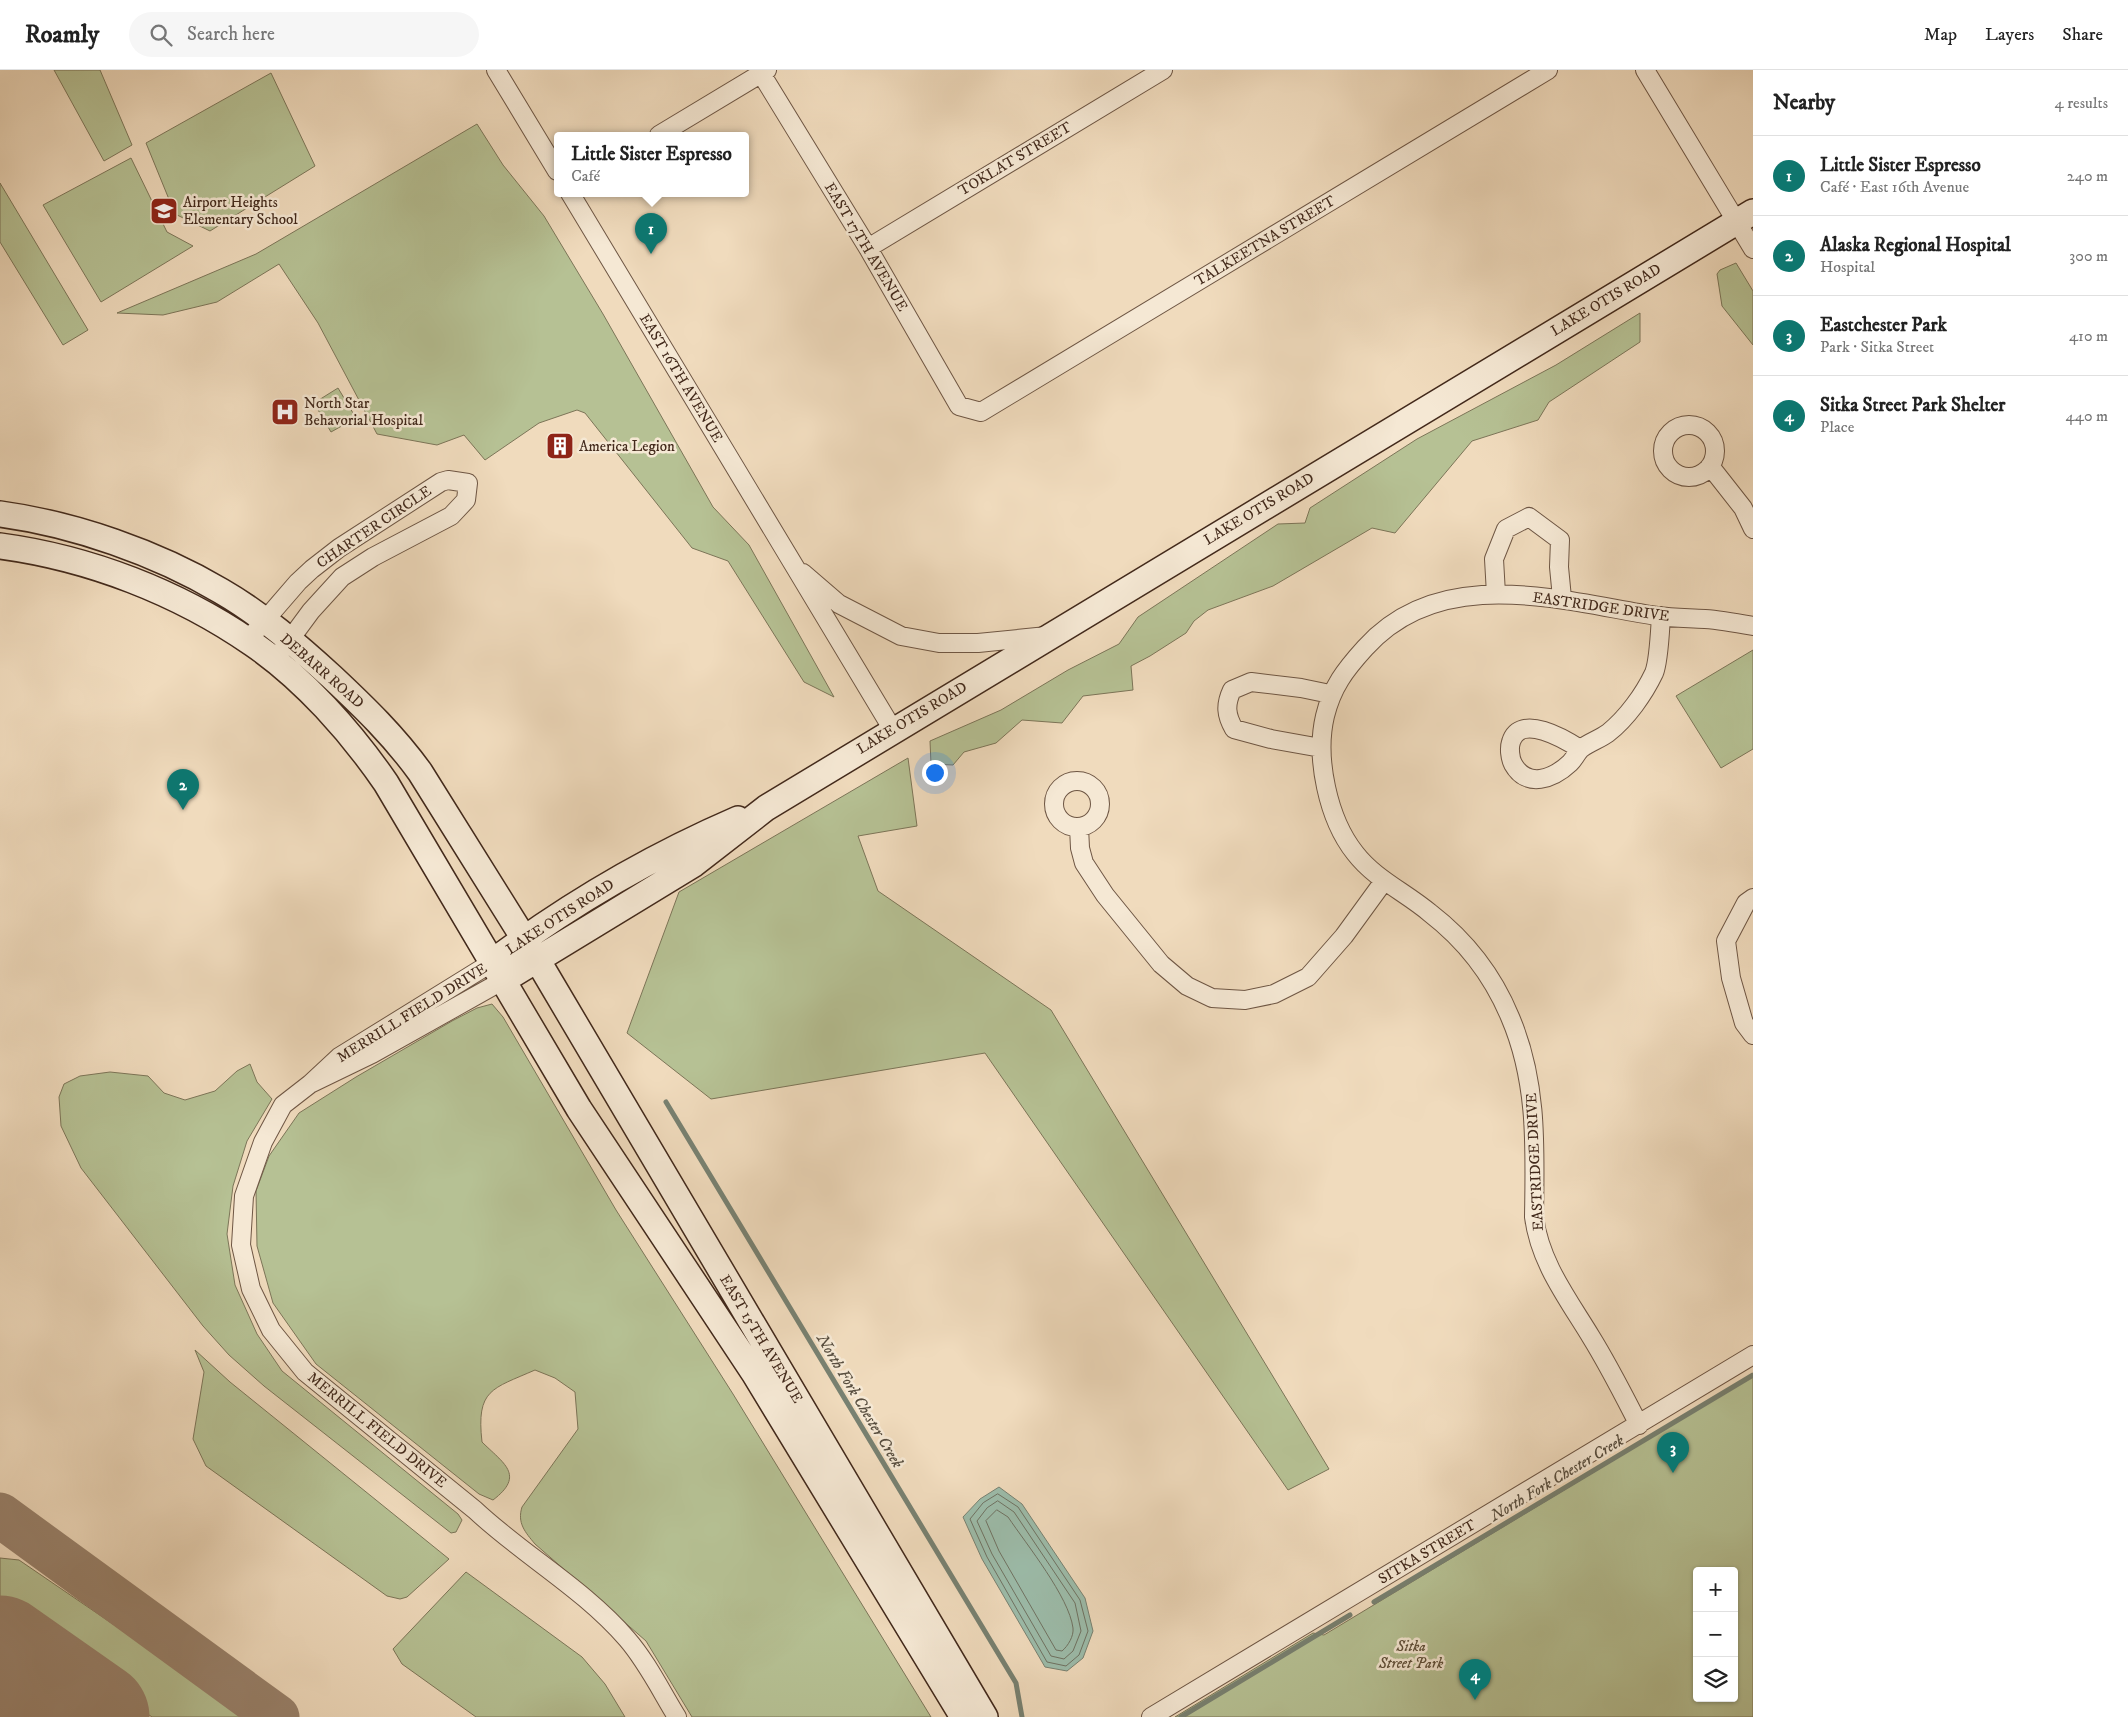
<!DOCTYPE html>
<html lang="en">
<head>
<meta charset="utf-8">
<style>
  :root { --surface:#fff; --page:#f6f6f6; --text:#222; --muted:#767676; --line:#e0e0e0; --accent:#0f766e }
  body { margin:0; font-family:"IM FELL DW Pica",serif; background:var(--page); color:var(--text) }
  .controls { position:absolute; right:15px; bottom:15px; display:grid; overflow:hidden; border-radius:5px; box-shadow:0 1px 4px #0004 }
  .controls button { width:45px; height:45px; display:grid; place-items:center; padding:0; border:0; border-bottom:1px solid var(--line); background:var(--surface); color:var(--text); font:25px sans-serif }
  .you { position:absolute; left:934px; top:702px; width:18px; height:18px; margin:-12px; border:4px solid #fff; border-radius:50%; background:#1a73e8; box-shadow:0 0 0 8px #1a73e833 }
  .badge { display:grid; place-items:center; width:32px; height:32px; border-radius:50%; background:var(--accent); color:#fff; font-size:16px; font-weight:700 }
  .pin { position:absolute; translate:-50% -41px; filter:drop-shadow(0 1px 2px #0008) }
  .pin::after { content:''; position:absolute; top:26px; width:18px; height:15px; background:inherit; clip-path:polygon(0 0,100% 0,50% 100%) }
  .popup { position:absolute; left:554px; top:62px; width:195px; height:65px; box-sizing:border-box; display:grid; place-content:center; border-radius:5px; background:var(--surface); filter:drop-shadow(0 1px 4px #0005); font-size:16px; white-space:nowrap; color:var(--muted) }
  .popup b { font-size:19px; color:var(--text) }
  .popup::after { content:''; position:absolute; left:50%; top:100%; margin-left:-10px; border:10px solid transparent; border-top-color:var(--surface) }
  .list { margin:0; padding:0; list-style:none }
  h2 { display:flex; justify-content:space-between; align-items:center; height:65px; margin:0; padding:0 20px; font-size:21px }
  h2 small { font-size:16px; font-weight:400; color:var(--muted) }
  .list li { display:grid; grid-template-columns:32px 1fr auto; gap:15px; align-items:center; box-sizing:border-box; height:80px; padding:0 20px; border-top:1px solid var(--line) }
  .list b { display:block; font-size:19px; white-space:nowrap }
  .list p { margin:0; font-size:16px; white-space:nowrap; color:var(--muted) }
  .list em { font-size:16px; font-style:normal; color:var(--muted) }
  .icon { flex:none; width:28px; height:28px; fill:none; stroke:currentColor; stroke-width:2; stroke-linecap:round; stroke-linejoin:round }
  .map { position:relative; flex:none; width:1753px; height:1647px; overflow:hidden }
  header { display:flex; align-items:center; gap:30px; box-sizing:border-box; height:70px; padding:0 25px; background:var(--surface); border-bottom:1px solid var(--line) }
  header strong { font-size:24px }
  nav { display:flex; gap:28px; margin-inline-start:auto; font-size:18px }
  .search { width:350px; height:45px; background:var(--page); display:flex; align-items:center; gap:12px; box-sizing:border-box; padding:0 18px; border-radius:28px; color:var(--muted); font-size:19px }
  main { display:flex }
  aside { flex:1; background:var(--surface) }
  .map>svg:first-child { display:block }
  .green { fill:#b6c194; stroke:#7c7558; fill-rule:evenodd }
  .water { fill:#9cbcaa; stroke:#788171 }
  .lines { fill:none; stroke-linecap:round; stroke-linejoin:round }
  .shore { stroke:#6f7262; stroke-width:1 }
  .stream { stroke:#788171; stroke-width:5 }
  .taxiway { stroke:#99826c; stroke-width:45 }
  .runway { stroke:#99826c; stroke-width:111 }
  .minor-casing { stroke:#6e5644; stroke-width:20 }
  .secondary-casing { stroke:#42291b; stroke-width:28 }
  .minor { stroke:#f5e8d4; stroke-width:18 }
  .secondary { stroke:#f5e8d4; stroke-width:25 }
  .labels { text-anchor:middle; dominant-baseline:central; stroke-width:5; stroke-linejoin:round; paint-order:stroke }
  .street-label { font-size:15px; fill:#42291b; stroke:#f5e8d4 }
  .poi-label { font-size:15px; fill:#42291b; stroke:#f5e8d4; text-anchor:start }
  .park-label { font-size:15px; font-style:italic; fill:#5f4f39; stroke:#f5e8d4 }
  .water-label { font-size:16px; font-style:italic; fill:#584e3f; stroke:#f5e8d4 }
</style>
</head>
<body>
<header>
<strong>Roamly</strong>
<div class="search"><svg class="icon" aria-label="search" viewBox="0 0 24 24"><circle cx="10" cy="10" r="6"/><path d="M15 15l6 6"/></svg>Search here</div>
<nav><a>Map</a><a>Layers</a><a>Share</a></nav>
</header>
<main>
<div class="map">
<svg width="1753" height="1647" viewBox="0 0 1753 1647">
  <rect width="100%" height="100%" fill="#f0dbbd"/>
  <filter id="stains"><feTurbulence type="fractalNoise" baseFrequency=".004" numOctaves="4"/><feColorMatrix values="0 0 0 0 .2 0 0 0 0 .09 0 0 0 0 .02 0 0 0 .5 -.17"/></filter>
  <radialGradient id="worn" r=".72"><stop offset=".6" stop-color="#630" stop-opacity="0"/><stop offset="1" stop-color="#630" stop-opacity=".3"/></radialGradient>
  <path class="green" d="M54 0H100L132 75 104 91Z
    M271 3 315 96 210 161 175 144 146 73Z
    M477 54 503 95 544 146 603 244 713 437 749 475 834 627 804 612 728 491 692 478 585 343 577 340 539 353 485 390 464 365 437 375 377 364 318 253 279 194 217 232 163 245 117 243 256 184Z
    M131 88 167 162 193 176 101 232 43 135Z
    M0 113 88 260 63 275 0 172Z
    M1736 193 1753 221V275L1722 236 1717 204 1720 200Z
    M1640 243V272L1549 332 1538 350 1472 371 1395 463 1372 458 1273 516 1208 540 1194 551 1186 563 1150 586 1131 596 1133 620 1083 626 1062 653 1022 650 996 673 964 682 953 695 931 694 930 671 1001 640 1068 600 1119 574 1138 547 1278 454 1305 453 1310 438 1417 369 1556 295Z
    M338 318 356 348 331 362 314 333Z
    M1753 580V679L1721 698 1676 626Z
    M908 688 917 756 858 766 878 821 1051 940 1329 1399 1288 1420 985 983 711 1029 627 963 679 822Z
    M492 934 503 947 616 1140 733 1324 931 1647H692L646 1571 535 1474C525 1462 517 1453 522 1437L578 1359 575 1322 555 1308 535 1300C492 1319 476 1319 482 1372 503 1393 526 1405 493 1430L479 1424 316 1294 273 1233 257 1176 256 1121 269 1086 299 1043 356 1007 452 951 477 938Z
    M250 994 257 1012 272 1029 247 1071 233 1116 227 1164 235 1215 257 1264 282 1301 458 1444 462 1450 456 1462 451 1463 264 1316 229 1285 203 1256 81 1098 61 1056 59 1027 64 1014 80 1006 110 1002 148 1006 164 1023 185 1030 215 1021 237 1001Z
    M195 1280 230 1312 449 1489 407 1527 400 1529 387 1526 206 1396 193 1369 204 1302Z
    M1753 1306V1647H1175L1313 1563 1324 1565ZM1697 1501H1734V1628H1697Z
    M0 1488 19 1490 249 1647H152L0 1543Z
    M466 1502 582 1587 605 1614 625 1647H476L402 1594 393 1579Z
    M0 1629 26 1647H0Z"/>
  <path class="water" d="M999 1417 1022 1434 1085 1528 1093 1561 1083 1588 1067 1601 1045 1597 982 1489 963 1447 980 1429Z"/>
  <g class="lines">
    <path class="shore" d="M998 1424 1018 1437 1080 1530 1088 1561 1079 1585 1066 1596 1047 1592 987 1487 970 1449 983 1433Z
      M998 1431 1014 1442 1075 1533 1081 1561 1073 1581 1064 1589 1051 1586 992 1484 977 1451 987 1438Z
      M997 1440 1008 1447C1027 1475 1069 1527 1073 1558 1074 1566 1068 1576 1062 1581L1056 1580 999 1481 986 1451Z"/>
    <path class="stream" d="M666 1032 1016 1613 1022 1647
      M1374 1532 1753 1305
      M1181 1647 1350 1545"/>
    <path class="taxiway" d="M0 1445 277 1647"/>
    <path class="runway" d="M0 1581 94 1647"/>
    <defs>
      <path id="minor" d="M496 0 557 101
        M759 0 868 178 959 336 981 342 1548 0
        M1645 0 1753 179
        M659 65 767 0
        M570 123 893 660
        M868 178 1163 0
        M1663 381a26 26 0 1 1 52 0a26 26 0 1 1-52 0Z
        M1710 396 1743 438 1753 459
        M803 503 839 534 901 566 939 573H978L1047 566
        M1496 524 1494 489 1506 459 1529 447 1560 470 1559 497 1562 528
        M247 571 298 512 312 499 339 478 441 412 448 410 468 413 466 430 451 446 373 487 342 507 311 541 283 579
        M1321 678 1271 669 1234 659C1226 645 1225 635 1232 620L1251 612 1301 618 1330 624
        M1580 679C1566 670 1520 642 1511 672 1509 678 1510 688 1513 694 1527 719 1553 709 1570 693 1575 688 1577 682 1582 678 1590 672 1600 669 1608 663 1627 648 1644 624 1654 603 1659 591 1660 560 1661 546
        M1054 734a23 23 0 1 1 46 0a23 23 0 1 1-46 0Z
        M1079 757 1080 778 1084 793 1105 825 1161 894 1187 916 1212 928 1245 930 1274 924 1308 907 1344 866 1384 811
        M1753 828 1746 833 1726 871 1731 908 1744 953 1753 965
        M491 893 339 987 310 1014 372 984 502 911
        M310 1014 283 1035 263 1072 244 1126 241 1175 251 1219 271 1260 305 1302 475 1440C523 1485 584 1519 627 1569 647 1592 661 1621 677 1647
        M1639 1355C1624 1326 1609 1296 1591 1267 1568 1229 1540 1193 1534 1147 1535 1079 1538 1012 1510 947 1493 906 1465 870 1430 843 1405 822 1375 809 1355 783 1328 749 1315 688 1325 646 1332 617 1345 600 1365 578 1441 493 1561 531 1657 546 1673 548 1689 548 1705 549 1721 550 1737 553 1753 556
        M1151 1647 1753 1285"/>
      <path id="secondary" d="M0 444C74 454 157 483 221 521 261 544 298 576 332 607 364 637 394 666 420 702L538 891 985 1647
        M0 476C89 488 178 522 253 574 304 609 351 662 386 713L579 1039 754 1303 963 1647
        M491 893C568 835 650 787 738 749
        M502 911 694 794 766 738 1753 142"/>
    </defs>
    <use href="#minor" class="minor-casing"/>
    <use href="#secondary" class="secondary-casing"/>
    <use href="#minor" class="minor"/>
    <use href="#secondary" class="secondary"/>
  </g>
  <defs>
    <symbol id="school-square" viewBox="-11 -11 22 22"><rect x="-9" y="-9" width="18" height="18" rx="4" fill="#8f2418" stroke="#f5e8d4"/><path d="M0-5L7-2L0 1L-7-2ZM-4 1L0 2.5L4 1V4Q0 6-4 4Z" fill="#fff"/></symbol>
    <symbol id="hospital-square" viewBox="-11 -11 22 22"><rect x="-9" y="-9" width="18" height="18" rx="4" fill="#8f2418" stroke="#f5e8d4"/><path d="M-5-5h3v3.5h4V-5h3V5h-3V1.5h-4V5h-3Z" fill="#fff"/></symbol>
    <symbol id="building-square" viewBox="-11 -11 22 22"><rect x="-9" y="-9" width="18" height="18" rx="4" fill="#8f2418" stroke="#f5e8d4"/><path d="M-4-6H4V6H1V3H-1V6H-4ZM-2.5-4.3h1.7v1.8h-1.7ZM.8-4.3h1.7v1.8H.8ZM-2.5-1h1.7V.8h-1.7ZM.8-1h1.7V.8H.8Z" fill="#fff"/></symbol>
  </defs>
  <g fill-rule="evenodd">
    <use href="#school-square" x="148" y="125" width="32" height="32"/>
    <use href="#hospital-square" x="269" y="326" width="32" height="32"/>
    <use href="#building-square" x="544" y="360" width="32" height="32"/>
  </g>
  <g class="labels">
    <g class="street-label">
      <text transform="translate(1015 89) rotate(-31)">TOKLAT STREET</text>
      <text transform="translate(1265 171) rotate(-31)">TALKEETNA STREET</text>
      <text transform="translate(866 177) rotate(59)">EAST 17TH AVENUE</text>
      <text transform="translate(1606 230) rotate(-31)">LAKE OTIS ROAD</text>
      <text transform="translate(681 308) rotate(59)">EAST 16TH AVENUE</text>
      <text transform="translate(1259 439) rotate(-31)">LAKE OTIS ROAD</text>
      <text transform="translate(374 457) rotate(-34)">CHARTER CIRCLE</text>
      <text transform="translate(1601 537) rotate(8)">EASTRIDGE DRIVE</text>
      <text transform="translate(322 601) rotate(41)">DEBARR ROAD</text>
      <text transform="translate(912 648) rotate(-31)">LAKE OTIS ROAD</text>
      <text transform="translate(560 847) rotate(-33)">LAKE OTIS ROAD</text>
      <text transform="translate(412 943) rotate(-32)">MERRILL FIELD DRIVE</text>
      <text transform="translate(1535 1092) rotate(-93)">EASTRIDGE DRIVE</text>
      <text transform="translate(761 1269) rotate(59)">EAST 15TH AVENUE</text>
      <text transform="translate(377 1360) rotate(39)">MERRILL FIELD DRIVE</text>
      <text transform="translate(1427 1482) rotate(-31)">SITKA STREET</text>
    </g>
    <g class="poi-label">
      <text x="183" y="132">Airport Heights<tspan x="183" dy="17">Elementary School</tspan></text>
      <text x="304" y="333">North Star<tspan x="304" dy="17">Behavorial Hospital</tspan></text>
      <text x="579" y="376">America Legion</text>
    </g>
    <g class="park-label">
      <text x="1411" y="1576">Sitka<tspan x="1411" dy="17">Street Park</tspan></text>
    </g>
    <g class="water-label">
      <text transform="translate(860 1331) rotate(59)">North Fork Chester Creek</text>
      <text transform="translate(1557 1408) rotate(-31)">North Fork Chester Creek</text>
    </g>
  </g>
  <rect width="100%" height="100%" filter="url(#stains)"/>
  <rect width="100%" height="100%" fill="url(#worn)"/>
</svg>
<div class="controls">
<button>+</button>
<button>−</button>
<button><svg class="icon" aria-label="layers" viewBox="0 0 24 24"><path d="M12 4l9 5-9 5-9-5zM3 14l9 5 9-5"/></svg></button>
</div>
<div class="you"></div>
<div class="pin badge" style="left:651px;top:184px">1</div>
<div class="popup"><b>Little Sister Espresso</b>Café</div>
<div class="pin badge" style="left:183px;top:740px">2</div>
<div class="pin badge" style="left:1673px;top:1403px">3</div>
<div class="pin badge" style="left:1475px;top:1630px">4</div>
</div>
<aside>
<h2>Nearby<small>4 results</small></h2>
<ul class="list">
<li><span class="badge">1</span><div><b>Little Sister Espresso</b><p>Café · East 16th Avenue</p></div><em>240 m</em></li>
<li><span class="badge">2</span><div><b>Alaska Regional Hospital</b><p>Hospital</p></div><em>300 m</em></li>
<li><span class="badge">3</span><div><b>Eastchester Park</b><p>Park · Sitka Street</p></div><em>410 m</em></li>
<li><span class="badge">4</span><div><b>Sitka Street Park Shelter</b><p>Place</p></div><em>440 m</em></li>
</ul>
</aside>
</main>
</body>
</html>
